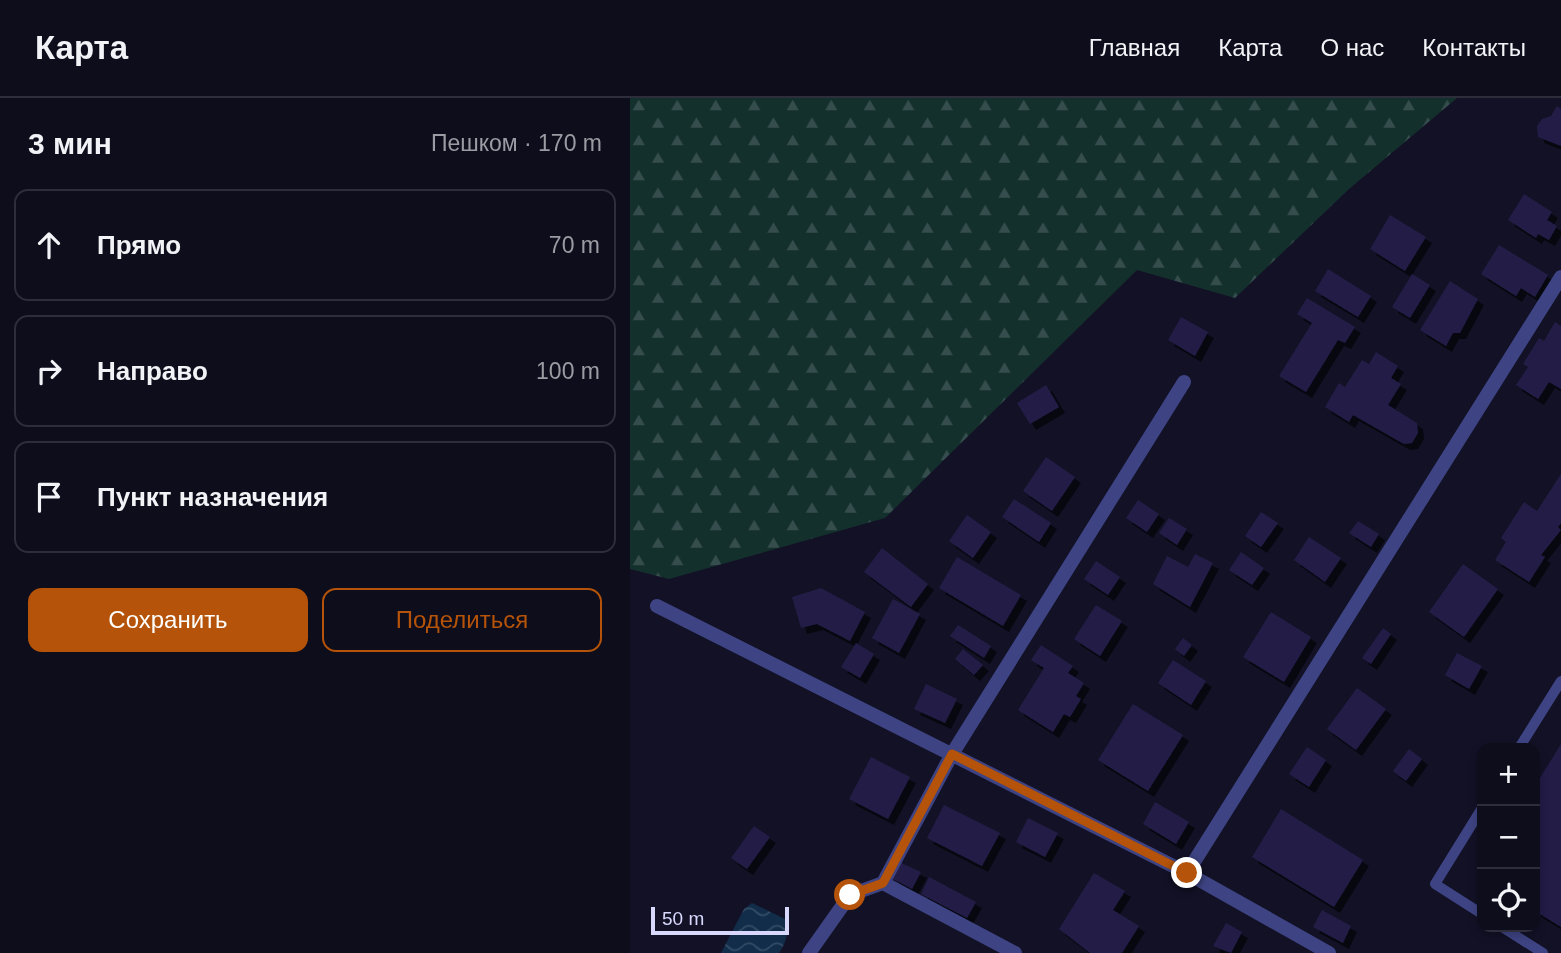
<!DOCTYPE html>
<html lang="ru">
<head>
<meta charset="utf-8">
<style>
  :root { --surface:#0e0d1c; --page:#1c1b29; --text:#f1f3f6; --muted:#9b9ca3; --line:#2e2d3b; --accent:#b45309 }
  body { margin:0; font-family:Helvetica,sans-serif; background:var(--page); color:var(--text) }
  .controls { position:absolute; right:21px; bottom:21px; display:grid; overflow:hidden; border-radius:14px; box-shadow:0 4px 10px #0003 }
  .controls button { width:63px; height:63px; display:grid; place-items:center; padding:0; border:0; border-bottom:2px solid var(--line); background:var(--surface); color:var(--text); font:35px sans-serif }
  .scale { position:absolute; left:21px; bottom:18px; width:138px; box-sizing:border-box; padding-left:7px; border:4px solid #d8d8fd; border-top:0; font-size:19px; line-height:24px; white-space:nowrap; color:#d8d8fd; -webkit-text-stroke:5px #121126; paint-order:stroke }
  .stop { position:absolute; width:21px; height:21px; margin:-16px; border:5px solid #b45309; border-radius:50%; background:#fff }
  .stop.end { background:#b45309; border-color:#fff; box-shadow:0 2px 7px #0008 }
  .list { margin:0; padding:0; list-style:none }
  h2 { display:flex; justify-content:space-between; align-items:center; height:91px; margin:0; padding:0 28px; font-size:30px }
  h2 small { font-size:23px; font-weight:400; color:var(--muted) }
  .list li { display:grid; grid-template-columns:46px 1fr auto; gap:21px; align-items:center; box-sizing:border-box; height:112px; margin:0 14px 14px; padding:0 14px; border:2px solid var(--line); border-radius:14px }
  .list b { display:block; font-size:26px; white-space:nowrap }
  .list em { font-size:23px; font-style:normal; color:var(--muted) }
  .actions { display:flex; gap:14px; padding:21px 28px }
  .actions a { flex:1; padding:16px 0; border:2px solid var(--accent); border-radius:14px; text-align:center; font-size:24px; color:var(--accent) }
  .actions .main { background:var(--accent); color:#fff }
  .icon { flex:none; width:38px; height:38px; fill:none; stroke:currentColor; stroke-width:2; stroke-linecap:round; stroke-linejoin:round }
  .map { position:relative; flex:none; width:931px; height:855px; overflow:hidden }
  header { display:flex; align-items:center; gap:42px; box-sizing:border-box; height:98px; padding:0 35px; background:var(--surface); border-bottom:2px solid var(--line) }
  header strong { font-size:33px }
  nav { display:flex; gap:38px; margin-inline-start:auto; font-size:24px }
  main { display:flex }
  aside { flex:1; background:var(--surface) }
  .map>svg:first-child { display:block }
  .forest { fill:url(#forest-firs) }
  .water { fill:url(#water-waves) }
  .building { fill:#211e46; filter:url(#shadow) }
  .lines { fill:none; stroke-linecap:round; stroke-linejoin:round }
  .service { stroke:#3e4483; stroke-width:10 }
  .minor { stroke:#3e4483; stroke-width:14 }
  .route { stroke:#b45309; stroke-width:9 }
</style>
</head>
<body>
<header>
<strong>Карта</strong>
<nav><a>Главная</a><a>Карта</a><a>О нас</a><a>Контакты</a></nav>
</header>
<main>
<aside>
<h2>3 мин<small>Пешком · 170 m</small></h2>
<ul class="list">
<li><svg class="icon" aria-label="ahead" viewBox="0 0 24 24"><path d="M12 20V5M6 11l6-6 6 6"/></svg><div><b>Прямо</b></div><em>70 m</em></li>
<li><svg class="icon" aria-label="right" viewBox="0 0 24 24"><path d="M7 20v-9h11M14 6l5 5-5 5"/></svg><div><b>Направо</b></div><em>100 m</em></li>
<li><svg class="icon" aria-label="arrive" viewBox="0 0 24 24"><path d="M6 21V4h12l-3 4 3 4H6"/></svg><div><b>Пункт назначения</b></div></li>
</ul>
<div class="actions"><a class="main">Сохранить</a><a>Поделиться</a></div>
</aside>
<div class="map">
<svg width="931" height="855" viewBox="0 0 931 855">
  <defs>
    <pattern id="forest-firs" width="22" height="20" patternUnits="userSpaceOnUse" patternTransform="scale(1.75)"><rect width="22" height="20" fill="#14302c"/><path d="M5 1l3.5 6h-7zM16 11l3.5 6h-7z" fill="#354d4c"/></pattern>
    <pattern id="water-waves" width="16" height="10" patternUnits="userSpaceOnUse" patternTransform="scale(1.75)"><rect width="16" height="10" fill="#112d4a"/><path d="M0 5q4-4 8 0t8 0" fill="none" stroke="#334b65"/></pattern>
    <filter id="shadow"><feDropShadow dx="6" dy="6" stdDeviation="0" flood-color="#0009"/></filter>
  </defs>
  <rect width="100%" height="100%" fill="#121126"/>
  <path class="forest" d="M0 0H827L719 91 605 200 507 172 255 420 39 481 0 471Z"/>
  <path class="water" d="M122 805 159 823C158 835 156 845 149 855H91L114 811Z"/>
  <path class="building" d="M927 8 931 11V48L908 39 907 28 912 21 921 18Z
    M894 96 922 114 917 122 927 128 919 142 908 136 906 140 878 122Z
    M760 117 796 139 775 173 740 151Z
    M869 147 918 177 905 199 891 190 886 198 851 176Z
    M698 171 741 198 728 219 685 193Z
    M782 176 800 187 780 220 762 209Z
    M820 183 848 201 830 235H823L816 248 790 232Z
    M677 200 725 229 715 245 708 242 676 294 649 278 682 225 667 216Z
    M551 219 578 234 565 258 538 242Z
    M925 224 931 228V291L919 284 908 301 886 287 898 269 893 266 909 240 914 243Z
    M746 254 768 268 761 280 771 286 758 307 787 325 788 335 782 345 774 346 723 317 719 324 695 309 709 285 715 289 732 262 739 266Z
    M416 287 429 309 400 326 387 305Z
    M416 359 445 379 422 413 393 393Z
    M931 376V425L928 429 931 432 911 457 915 459 899 484 865 462 876 444 871 440 894 404 907 413Z
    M384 401 421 425 409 444 372 419Z
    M508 402 529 416 517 434 496 420Z
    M631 414 648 425 631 449 615 438Z
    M337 417 361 434 343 460 319 443Z
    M539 420 557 431 547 447 529 435Z
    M728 423 749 436 741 449 719 435Z
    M679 439 711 460 695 484 664 462Z
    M252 450 298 486 281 509 234 474Z
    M611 454 634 470 622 487 599 472Z
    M565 456 583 465 560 509 523 486 537 458 558 469Z
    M327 459 391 497 373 528 309 490Z
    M466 463 490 479 478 497 454 481Z
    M833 466 868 491 834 539 799 514Z
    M191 490 235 514 220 543 187 526 171 530 162 499Z
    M263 501 290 516 269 555 242 540Z
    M466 507 492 523 470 558 444 541Z
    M641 514 681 539 654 584 613 559Z
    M328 527 361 548 354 560 320 538Z
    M753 530 761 536 741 566 732 560Z
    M553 540 562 547 554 558 545 551Z
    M226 545 244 556 230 580 211 569Z
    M411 547 443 568 438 575 454 585 446 598 451 601 440 619 434 616 423 634 388 612 414 570 401 562Z
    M333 551 353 567 344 577 325 561Z
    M827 555 852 568 839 591 815 577Z
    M543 562 576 583 561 607 528 585Z
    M296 586 327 601 315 625 284 611Z
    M727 590 756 611 726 652 697 631Z
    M503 606 553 637 518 693 468 662Z
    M931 646V829L905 813V688Z
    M677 649 696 662 679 689 659 676Z
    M779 651 792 661 776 683 763 673Z
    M241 659 280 679 258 721 219 701Z
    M525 704 559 724 546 746 513 726Z
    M314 707 370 735 352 768 297 740Z
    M651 711 733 762 704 809 622 759Z
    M398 720 428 735 415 759 386 744Z
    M124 728 140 739 117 771 101 760Z
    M271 765 291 774 282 791 263 781Z
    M464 775 495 793 483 812 509 828 492 855H460L429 831Z
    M299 779 346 804 337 820 291 796Z
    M692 812 721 828 713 845 683 829Z
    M596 825 612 834 601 855 583 848Z"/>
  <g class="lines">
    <path class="service" d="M889 650 931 583
      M852 710 805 786 852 816
      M872 829 913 855"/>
    <path class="minor" d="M27 508 557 775 699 855
      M557 775 931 179
      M253 785 385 855
      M179 855 220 797 253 785 322 656 554 284"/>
  </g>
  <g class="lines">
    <path class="route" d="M220 797 253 785 322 656 557 775"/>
  </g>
</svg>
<div class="controls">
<button>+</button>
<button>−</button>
<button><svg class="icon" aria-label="locate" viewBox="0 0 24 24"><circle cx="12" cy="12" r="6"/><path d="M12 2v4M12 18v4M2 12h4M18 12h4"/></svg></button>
</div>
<div class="scale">50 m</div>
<div class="stop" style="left:220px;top:797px"></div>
<div class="stop end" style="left:557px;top:775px"></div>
</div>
</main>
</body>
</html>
